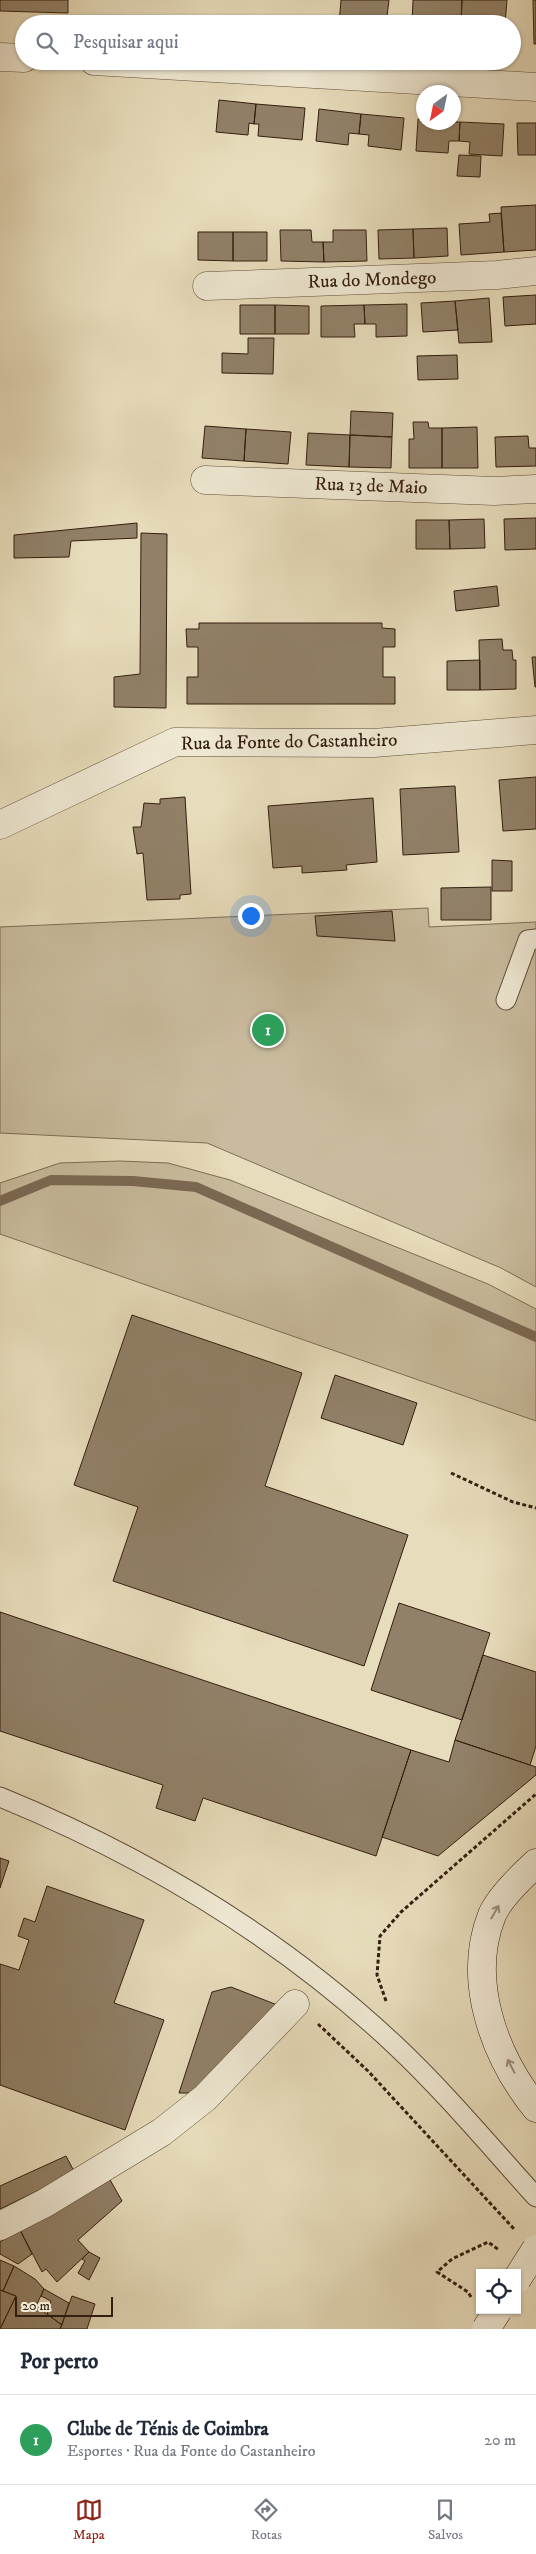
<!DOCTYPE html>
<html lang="pt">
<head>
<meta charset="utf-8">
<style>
  :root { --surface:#fff; --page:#f6f6f7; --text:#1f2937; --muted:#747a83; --line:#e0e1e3; --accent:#8f2418 }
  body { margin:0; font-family:"IM FELL DW Pica",serif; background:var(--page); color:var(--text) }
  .controls { position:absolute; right:15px; bottom:15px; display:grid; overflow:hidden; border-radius:0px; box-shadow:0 1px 4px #0004 }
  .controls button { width:45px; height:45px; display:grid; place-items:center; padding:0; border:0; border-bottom:1px solid var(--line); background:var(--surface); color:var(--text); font:25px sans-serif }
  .compass { position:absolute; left:416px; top:85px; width:45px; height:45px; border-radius:50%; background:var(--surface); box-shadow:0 1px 4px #0004; rotate:213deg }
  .scale { position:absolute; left:15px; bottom:12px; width:98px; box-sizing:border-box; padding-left:5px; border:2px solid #341e0f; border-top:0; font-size:14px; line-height:18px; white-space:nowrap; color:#341e0f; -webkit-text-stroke:4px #efe8d3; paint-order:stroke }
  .you { position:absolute; left:250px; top:915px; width:18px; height:18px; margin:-12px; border:4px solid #fff; border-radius:50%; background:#1a73e8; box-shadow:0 0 0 8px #1a73e833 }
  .badge { display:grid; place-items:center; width:32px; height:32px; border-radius:50%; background:var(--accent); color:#fff; font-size:16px; font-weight:700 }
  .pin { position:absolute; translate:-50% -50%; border:2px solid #fff; box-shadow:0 1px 5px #0006 }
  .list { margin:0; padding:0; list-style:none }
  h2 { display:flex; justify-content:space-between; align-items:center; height:65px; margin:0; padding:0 20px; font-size:21px }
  h2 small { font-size:16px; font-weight:400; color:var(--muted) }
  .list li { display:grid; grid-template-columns:32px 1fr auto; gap:15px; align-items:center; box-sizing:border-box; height:90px; padding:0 20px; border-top:1px solid var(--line) }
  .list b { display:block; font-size:19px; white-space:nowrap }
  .list p { margin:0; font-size:16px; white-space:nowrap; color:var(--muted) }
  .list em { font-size:16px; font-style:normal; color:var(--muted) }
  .icon { flex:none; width:28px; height:28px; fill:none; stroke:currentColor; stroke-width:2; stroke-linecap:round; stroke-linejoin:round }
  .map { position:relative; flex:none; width:536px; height:2329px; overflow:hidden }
  .search { position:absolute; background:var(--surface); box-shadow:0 1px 4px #0004; left:15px; right:15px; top:15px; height:55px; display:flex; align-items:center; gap:12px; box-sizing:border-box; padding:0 18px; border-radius:28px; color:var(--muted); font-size:19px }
  .sheet { height:155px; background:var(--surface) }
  nav { display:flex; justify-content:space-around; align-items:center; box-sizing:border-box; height:70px; border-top:1px solid var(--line); background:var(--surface); font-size:14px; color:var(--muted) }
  nav a { display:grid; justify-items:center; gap:2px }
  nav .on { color:var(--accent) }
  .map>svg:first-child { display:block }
  .green { fill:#c9bc9e; stroke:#7e6d56 }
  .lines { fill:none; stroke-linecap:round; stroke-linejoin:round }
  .stream { stroke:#7b6953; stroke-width:10 }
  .building { fill:#918168; stroke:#341e0f }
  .service-casing { stroke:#614e3a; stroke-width:21 }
  .minor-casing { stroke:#614e3a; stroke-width:29 }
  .secondary-casing { stroke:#341e0f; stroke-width:29 }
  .path { stroke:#341e0f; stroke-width:3; stroke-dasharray:4 2.5; stroke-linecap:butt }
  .service { stroke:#efe8d3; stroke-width:19 }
  .minor { stroke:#efe8d3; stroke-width:28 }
  .secondary { stroke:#efe8d3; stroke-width:28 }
  .secondary-bridge-casing { stroke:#341e0f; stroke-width:29; stroke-linecap:butt }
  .secondary-bridge { stroke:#efe8d3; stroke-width:28 }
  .oneway { stroke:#9b8d7b }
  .labels { text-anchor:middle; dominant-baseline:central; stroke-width:4.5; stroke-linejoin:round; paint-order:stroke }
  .street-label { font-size:19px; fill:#341e0f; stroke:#efe8d3 }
</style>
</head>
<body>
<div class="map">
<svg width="536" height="2329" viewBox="0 0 536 2329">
  <rect width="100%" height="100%" fill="#e7dcbb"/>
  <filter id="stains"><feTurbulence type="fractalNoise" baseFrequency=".004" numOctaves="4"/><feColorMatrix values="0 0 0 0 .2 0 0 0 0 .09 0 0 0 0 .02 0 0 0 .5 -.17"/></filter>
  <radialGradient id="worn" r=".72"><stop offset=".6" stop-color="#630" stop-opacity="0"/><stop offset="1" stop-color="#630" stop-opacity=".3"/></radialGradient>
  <path class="green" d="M428 908 429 927 536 922V1287L501 1268 207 1143 0 1133V927Z
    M120 1161 168 1163 230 1180 488 1284 536 1309V1421L0 1234V1183L60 1163Z"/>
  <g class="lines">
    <path class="stream" d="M0 1201 51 1180 133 1181 196 1187 536 1337"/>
  </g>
  <path class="building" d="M0 0H68V13L0 11Z
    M341 0H389L386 24H339Z
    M413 0H462L461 24H412Z
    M462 0H507L505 24H461Z
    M533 0H536V44H534Z
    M219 100 256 104 254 124 249 123 248 135 216 132Z
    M256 104 305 108 302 140 258 136 259 124H254Z
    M319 109 361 114 359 134 349 133 348 145 316 141Z
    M361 114 404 118 401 150 368 146 369 135 359 134Z
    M418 119H424V122H460L459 141H449L448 153 416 151Z
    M460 122 504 124 502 156 469 154 470 142 459 141Z
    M517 123H536V155H518Z
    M459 155 481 156 480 177 457 176Z
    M536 205V250L504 252 501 207Z
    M501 213 504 252 461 255 459 224 490 222 489 214Z
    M447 228 448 256 414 258 413 229Z
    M413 229 414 258 379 259 378 230Z
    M280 230H311L312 242H323L324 262 281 261Z
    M333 230H366L367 261 324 262 323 242H333Z
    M198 232H233V261L198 260Z
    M233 232H267V261H233Z
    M536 295V324L505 326 503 297Z
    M489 298 492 342 459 343 455 301Z
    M455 301 458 330 423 332 421 303Z
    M407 304V336L376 337V324H365L364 305Z
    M240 305H275V334H240Z
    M275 305 309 306V334H275Z
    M364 305 365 324H354L355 337H321V306Z
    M248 338H274L273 374 222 373V353L248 354Z
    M457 355 458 379 418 380 417 356Z
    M351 411 393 413 392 437 350 435Z
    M413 422H428L429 428H442V468H409V439H414Z
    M205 426 246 429 244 461 202 458Z
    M477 427 478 468H442V428Z
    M246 429 291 432 288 464 244 461Z
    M308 433 350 435 349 467 306 465Z
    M350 435 392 437 391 468 349 467Z
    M528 436 529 448H536V466L496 467 495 437Z
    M536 518V549L505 550 504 519Z
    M484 519 485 548 450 549 449 520Z
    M416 520H449L450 549H416Z
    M137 523V538L71 541 69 557 14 558V535Z
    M141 533 167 534 166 708 114 707V677L140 674Z
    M497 586 499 606 456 611 454 591Z
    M199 623H382V628L395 629V647H383V677H395V704H187V677H198V647H187L186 629H199Z
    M502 639 503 650H512L513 660H516V689L480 690 479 640Z
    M532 657H536V687H535Z
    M480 660V690H447V661Z
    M536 777V829L503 831 499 780Z
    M455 786 459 852 403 855 400 789Z
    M185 797 191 894 180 895V899L147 900 143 853 137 854 133 827H141L144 803 160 804V799Z
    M373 798 377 862 346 865 347 870 302 873V866L273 868 268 806Z
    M492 860 512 861V891H492Z
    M491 887V920H441V888Z
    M392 911 395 941 317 936 315 916Z
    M132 1315 302 1373 265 1486 408 1535 364 1666 113 1581 138 1507 74 1485Z
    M335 1375 417 1403 403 1445 321 1418Z
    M399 1603 490 1633 462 1720 371 1690Z
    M0 1612 411 1750 376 1856 203 1798 195 1821 156 1808 163 1785 0 1731Z
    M483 1655 536 1672V1746L530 1765 455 1740Z
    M455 1740 536 1767V1775L438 1856 382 1837 411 1750 449 1762Z
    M0 1858 9 1861 0 1888Z
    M47 1886 144 1920 114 2003 164 2020 125 2130 0 2085V1964L19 1970 29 1940 18 1936 24 1918 35 1922Z
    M231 1987 280 2006 200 2093H179L212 1992Z
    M66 2156 75 2173 0 2209V2186Z
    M109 2178 122 2201 78 2240 89 2252 57 2282 46 2269 42 2272 20 2230Z
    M20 2230 32 2254 18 2264 0 2254V2242Z
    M89 2252 100 2258 89 2280 78 2273 85 2261 82 2259Z
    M0 2260 14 2266 3 2291 0 2290Z
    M14 2266 35 2279 44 2289 36 2306 62 2325 60 2329H0L16 2296 3 2291Z
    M44 2289 69 2303 62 2325 47 2314 51 2301 41 2296Z
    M0 2290 16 2296 0 2329Z
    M72 2296 95 2304 87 2329H60Z"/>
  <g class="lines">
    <defs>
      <path id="service" d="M506 1000 528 940 536 939
        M0 1797C144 1856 281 1938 395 2045 445 2092 490 2146 536 2197"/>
      <path id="minor" d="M0 57 24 58
        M94 61 536 87
        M207 286 497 275 536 271
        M205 480 494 491 536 489
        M0 825 175 742 374 743 536 730
        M0 2226 45 2203 162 2132 205 2098 295 2004"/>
      <path id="secondary" d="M536 1863C522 1876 499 1898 492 1915 466 1980 494 2056 536 2108"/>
    </defs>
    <use href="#service" class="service-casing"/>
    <use href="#minor" class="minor-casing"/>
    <use href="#secondary" class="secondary-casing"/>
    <path class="path" d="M451 1473 513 1502 536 1508
      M386 2001 377 1975 380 1936 401 1912 536 1794
      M318 2024 368 2071 514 2229
      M471 2297 468 2292 437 2272 452 2259 488 2242 499 2250"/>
    <use href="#service" class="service"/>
    <use href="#minor" class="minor"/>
    <use href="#secondary" class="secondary"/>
    <defs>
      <path id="secondary-bridge" d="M517 2279 536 2249
        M486 2329 498 2310"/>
    </defs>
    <use href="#secondary-bridge" class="secondary-bridge-casing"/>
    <use href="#secondary-bridge" class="secondary-bridge"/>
  </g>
  <defs><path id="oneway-shaft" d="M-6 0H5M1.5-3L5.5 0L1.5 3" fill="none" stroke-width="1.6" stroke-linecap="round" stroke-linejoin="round" transform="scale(1.25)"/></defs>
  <g class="oneway">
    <use href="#oneway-shaft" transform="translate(495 1912) rotate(-60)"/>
    <use href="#oneway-shaft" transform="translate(511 2066) rotate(-118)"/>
  </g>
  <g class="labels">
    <g class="street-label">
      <text transform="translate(372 280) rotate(-2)">Rua do Mondego</text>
      <text transform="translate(371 486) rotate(2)">Rua 13 de Maio</text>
      <text transform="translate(289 742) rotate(-1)">Rua da Fonte do Castanheiro</text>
    </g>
  </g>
  <rect width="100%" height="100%" filter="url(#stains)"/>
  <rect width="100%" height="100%" fill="url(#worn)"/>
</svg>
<div class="controls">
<button><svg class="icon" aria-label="locate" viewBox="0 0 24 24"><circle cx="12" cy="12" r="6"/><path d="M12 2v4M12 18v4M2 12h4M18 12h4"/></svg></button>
</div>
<svg class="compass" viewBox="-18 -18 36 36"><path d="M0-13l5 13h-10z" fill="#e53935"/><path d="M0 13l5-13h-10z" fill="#747a83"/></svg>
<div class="scale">20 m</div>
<div class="you"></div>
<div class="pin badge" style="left:268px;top:1030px;background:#2e9e5b">1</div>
<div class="search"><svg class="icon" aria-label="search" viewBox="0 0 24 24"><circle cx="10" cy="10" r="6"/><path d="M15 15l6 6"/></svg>Pesquisar aqui</div>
</div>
<section class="sheet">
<h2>Por perto<small></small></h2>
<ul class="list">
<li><span class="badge" style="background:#2e9e5b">1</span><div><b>Clube de Ténis de Coimbra</b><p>Esportes · Rua da Fonte do Castanheiro</p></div><em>20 m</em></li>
</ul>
</section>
<nav>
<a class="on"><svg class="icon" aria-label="map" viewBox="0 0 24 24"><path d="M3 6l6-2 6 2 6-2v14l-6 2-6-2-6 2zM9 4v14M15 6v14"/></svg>Mapa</a>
<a><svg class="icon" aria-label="directions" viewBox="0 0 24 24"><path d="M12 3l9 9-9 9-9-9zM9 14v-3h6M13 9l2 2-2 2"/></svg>Rotas</a>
<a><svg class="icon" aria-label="saved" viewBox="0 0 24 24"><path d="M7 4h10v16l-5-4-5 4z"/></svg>Salvos</a>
</nav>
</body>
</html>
